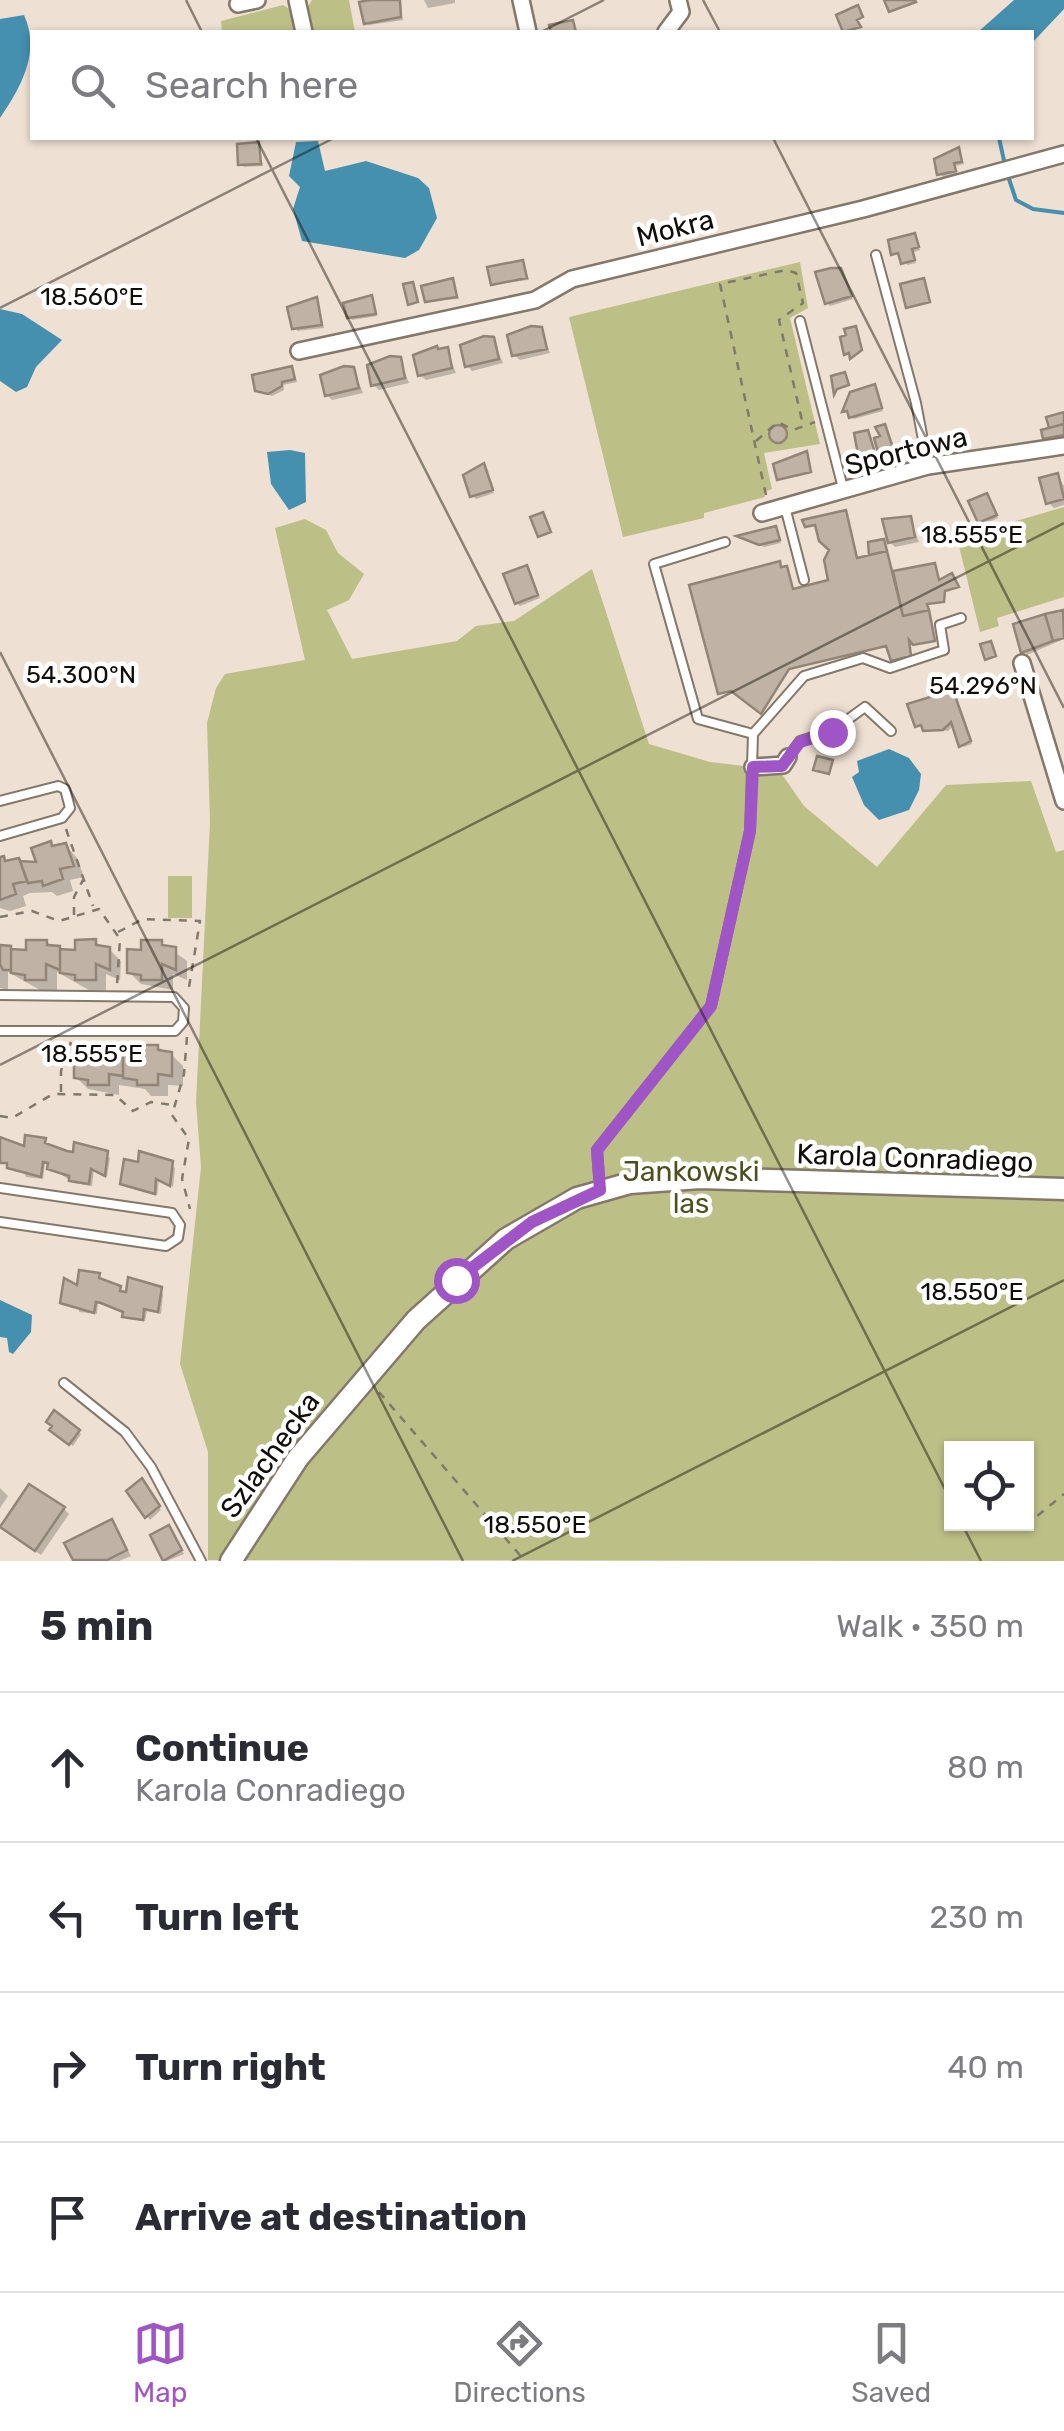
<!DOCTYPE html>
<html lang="en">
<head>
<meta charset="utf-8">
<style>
  :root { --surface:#fff; --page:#f7f7f7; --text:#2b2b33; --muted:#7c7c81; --line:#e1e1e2; --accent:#a055c7 }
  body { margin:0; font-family:Rubik,sans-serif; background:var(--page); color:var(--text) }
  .controls { position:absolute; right:30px; bottom:30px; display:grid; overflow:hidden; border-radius:0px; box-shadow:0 2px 8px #0004 }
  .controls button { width:90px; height:90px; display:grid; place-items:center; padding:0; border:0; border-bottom:2px solid var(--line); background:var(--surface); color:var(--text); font:50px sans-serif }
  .stop { position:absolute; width:30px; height:30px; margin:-22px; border:8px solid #a055c7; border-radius:50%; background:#fff }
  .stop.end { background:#a055c7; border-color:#fff; box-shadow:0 2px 10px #0008 }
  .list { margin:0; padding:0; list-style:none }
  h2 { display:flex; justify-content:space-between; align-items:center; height:130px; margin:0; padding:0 40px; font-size:42px }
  h2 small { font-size:32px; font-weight:400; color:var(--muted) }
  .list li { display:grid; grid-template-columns:65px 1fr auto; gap:30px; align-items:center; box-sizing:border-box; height:150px; padding:0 40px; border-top:2px solid var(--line) }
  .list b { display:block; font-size:38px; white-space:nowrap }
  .list p { margin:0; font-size:32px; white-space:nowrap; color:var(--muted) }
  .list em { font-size:32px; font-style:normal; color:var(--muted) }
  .icon { flex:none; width:55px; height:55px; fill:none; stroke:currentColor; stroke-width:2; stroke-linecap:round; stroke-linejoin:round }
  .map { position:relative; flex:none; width:1064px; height:1561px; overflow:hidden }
  .search { position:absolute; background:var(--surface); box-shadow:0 2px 8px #0004; left:30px; right:30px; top:30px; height:110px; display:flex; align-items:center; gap:25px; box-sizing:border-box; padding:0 35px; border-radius:0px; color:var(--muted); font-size:38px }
  .sheet { height:730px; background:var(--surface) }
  nav { display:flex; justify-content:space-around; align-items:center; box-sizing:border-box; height:140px; border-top:2px solid var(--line); background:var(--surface); font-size:28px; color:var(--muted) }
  nav a { display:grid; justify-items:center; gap:5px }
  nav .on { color:var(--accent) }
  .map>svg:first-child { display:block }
  .green { fill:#bdc086; fill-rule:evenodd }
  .water { fill:#4590af }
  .shadow { fill:#0003 }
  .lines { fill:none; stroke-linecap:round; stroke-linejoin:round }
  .stream { stroke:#4590af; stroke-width:4 }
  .building { fill:#c0b3a5; stroke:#928578; stroke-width:2.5 }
  .service-casing { stroke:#84786b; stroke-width:12 }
  .minor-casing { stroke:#84786b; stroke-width:20 }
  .tertiary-casing { stroke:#84786b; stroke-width:25 }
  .path { stroke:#81786e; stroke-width:2.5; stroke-dasharray:8 8; stroke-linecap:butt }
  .service { stroke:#fff; stroke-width:8 }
  .minor { stroke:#fff; stroke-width:15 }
  .tertiary { stroke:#fff; stroke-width:20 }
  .route { stroke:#a055c7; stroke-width:12 }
  .ticks { fill:none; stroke:#110d08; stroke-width:2.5; stroke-opacity:0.45 }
  .labels { text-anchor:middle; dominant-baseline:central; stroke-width:9; stroke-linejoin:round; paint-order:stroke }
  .street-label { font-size:28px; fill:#110d08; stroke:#fff }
  .park-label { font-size:28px; fill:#4e4f1e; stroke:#fff }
  .ticks-label { font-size:25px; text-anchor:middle; fill:#110d08; stroke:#fff; stroke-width:9; stroke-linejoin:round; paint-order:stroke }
</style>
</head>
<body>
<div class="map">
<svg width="1064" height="1561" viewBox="0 0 1064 1561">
  <rect width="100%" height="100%" fill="#eee0d2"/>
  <path class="green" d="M312 0H349L355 32H312L307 8Z
    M283 5 291 10 296 32H222L221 21Z
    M800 262 808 308 790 318 820 444 764 453 772 489 764 492 765 497 704 513V518L623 537 569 317Z
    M1064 507V597L997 618 999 626 980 632 957 538Z
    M305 519 326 530 338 553 364 574 349 600 327 610 352 659 457 641 476 626 514 621 592 569 649 744 710 762 779 770 804 806 877 867 946 785 1031 781 1056 852 1064 850V1561L208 1560V1452L180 1364 201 1167 196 1102 210 822 207 723 216 688 225 674 305 660 275 528ZM952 1448H1026V1524H952Z
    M168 876H192V918H168Z"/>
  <path class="water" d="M1014 0H1064V9L1032 43V32H978Z
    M24 15C41 52 21 87 0 118V19Z
    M318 141 325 171 366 161 418 178 429 188 437 218 419 250 405 258 302 241 293 209 300 187 289 176 296 142Z
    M0 309 22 314 62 340 36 367 27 387 16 392 0 381Z
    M290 450 305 453 306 502 289 510 271 484 267 452Z
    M889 749 909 758 921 774 919 790 909 810 879 820 864 805 852 777 859 772 857 761Z
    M0 1300 32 1315 31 1332 13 1354 9 1352 7 1338 0 1337Z"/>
  <path class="shadow" d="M379 0H399L403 20 369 25 366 22Z
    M424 0H455V3L428 8Z
    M258 145 263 166 244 167 241 164Z
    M958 150 964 164 956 166 957 174 943 177 940 174Z
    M914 236 920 250 914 252 916 263 907 265 902 255 894 253Z
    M523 262 529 280 493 284Z
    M840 270 853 299 830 306 827 302Z
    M453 281 459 299 427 301Z
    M371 297 377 316 352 320 349 317Z
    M316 299 324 328 297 331V303Z
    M541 330 550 353 520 360 514 355Z
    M493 340 503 363 472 371 467 365Z
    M447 350 456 373 426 380 420 375 439 352Z
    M400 360 409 383 379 390 374 385Z
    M292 368 297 382 283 385 284 390 272 396 258 390Z
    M353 369 363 393 332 400 327 395Z
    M874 387 883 411 854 419 844 408Z
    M778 427 787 437 779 442 772 433Z
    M484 466 494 493 476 499 473 496Z
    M1058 476 1064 486V505L1054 508 1049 503Z
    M989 499 998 518 983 525 980 522Z
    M845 513 857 560 871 557V544L884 542 891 574 934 565 938 583 951 576 957 588 944 591V602L927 604 934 641 916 644 908 635 911 656 894 660 888 646 790 669 763 712 734 690 721 694 793 591 831 581 832 550 817 525 807 527 805 522Z
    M910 519 919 542 895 547 890 542Z
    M775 529 781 543 764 547 742 538Z
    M529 571 540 598 520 606 517 603Z
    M1064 612V639L1027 655 1016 626Z
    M952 692 972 744 964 747 955 724 948 731 917 726Z
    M50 844 54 848 66 846 77 858 84 877 70 880 73 891 57 896 52 892 30 893 23 896 26 906 10 911 0 908V860L39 864Z
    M46 942 69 953 95 942 109 949 121 961 120 980 106 974V990H89L57 972V990H40L8 972V990L0 988V946L20 953Z
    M161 942 187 961V980L173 974V990L141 984 129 972 144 953Z
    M108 1047 139 1066 157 1047 171 1054 183 1066V1086L168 1085V1096H151L145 1089 119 1085V1095L88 1089 76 1077Z
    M0 1140 26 1148 45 1140 47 1146 75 1155 76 1144 93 1147 110 1158 107 1177 94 1169 92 1186 74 1183 45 1164 43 1179 26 1177 23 1170 0 1158Z
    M141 1154 159 1156 175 1168 173 1187 159 1179 157 1195 137 1190Z
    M99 1276 101 1282 128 1295 130 1280 147 1282 163 1294 161 1314 147 1311 145 1321 128 1319 125 1313 98 1303 97 1314 79 1312V1289Z
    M55 1414 81 1434 73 1446 52 1430Z
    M145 1484 161 1510 150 1520 129 1492Z
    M0 1488 8 1496 0 1508Z
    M64 1509 69 1514 41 1555 7 1532Z
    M112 1522 131 1556 119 1561H77L68 1544Z
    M172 1531 184 1554 167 1561 165 1560Z"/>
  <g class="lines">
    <path class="stream" d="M999 138 1005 165
      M1008 176 1016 200 1033 209 1064 213"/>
  </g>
  <path class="building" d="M370 0H400L401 17 364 24 359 2Z
    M884 0H915L916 2 889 12Z
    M858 5 863 17 857 20 861 27 843 32 836 15Z
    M573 20 576 32H551L549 25Z
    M259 142 261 164 238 165 237 144Z
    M959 147 962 162 954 163 956 171 937 175 934 159Z
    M915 233 919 247 912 249 915 260 901 264 898 253 891 255 888 240Z
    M523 260 527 278 491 285 487 267Z
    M831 268H841L852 296 825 304 815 272Z
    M453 278 457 297 425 302 421 286Z
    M924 278 930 302 906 308 900 284Z
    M413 282 418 302 408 305 403 284Z
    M372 295 376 314 347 318 343 303Z
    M317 297 322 325 292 329 287 307Z
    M531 326 542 327 547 349 512 356 507 335Z
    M856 326 862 350 850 359 849 353 844 355 840 337 846 335 844 329Z
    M484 336 494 337 499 359 465 367 460 345Z
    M437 346 438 349 448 347 452 368 418 376 413 355Z
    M390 356 401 357 405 378 371 386 367 365Z
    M292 366 295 379 282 382V386L268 394 255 391 252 375Z
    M344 366 354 367 359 388 325 396 320 375Z
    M845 372 849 385 837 389 834 395 831 376Z
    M875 384 882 408 849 418 847 411 842 412 850 392Z
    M1064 412V424L1049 428 1046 417Z
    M885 424 894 451 879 456 874 438 880 436 875 427Z
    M1064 424V435L1043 439 1041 430Z
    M769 434a9 9 0 1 1 18 0a9 9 0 1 1-18 0Z
    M868 430 876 456 859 460 854 433Z
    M807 451 811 472 777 480 773 464Z
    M484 463 493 490 470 497 463 475Z
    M1058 473 1064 499 1046 504 1039 478Z
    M987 493 997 515 978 523 968 501Z
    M846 510 857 558 887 551 903 616 929 610 935 641 913 645 909 640 911 656 891 661 886 646 789 669 761 714 731 691 718 694 689 585 780 561 781 567 787 566 793 589 828 580 824 560 829 550 819 541 815 525 805 527 802 520Z
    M543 512 551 532 538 537 530 517Z
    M911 516 915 537 888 543 882 519Z
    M776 526 780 540 759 545 736 536Z
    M884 539 887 551 869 555 868 542Z
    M935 563 939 580 952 573 959 587 945 591 944 602 927 604 929 610 903 616 893 571Z
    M527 565 538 595 515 604 503 574Z
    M1063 610 1064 638 1053 641 1045 614Z
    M1045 614 1053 641 1021 653 1013 624Z
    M991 641 996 656 985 660 980 644Z
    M953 690 971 741 959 747 951 722 943 730 923 731 921 725 915 727 907 704Z
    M817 756 833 760 829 774 813 770Z
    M51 841 52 846 66 843 74 866 60 869 63 879 43 886 42 881 28 883 20 861 36 862 31 848Z
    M4 856 5 861 19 858 27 881 13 884 16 894 0 900V857Z
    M96 939V945L110 947V970L96 964V980H75V975L60 973V949L75 950V940Z
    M26 940H47V945L60 946V970L46 964V980H25V975L11 973V949L26 950Z
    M141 940H162V945L176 947V970L162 964V980H141V975L127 973V949L141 950Z
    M0 945 11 946V970H3L0 964Z
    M88 1045H109V1050L123 1052V1076L109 1074V1085H88V1080L74 1078V1054L88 1060Z
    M137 1045H158V1050L172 1052V1076L158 1074V1085H137V1080L123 1078V1054L137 1060Z
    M25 1135 46 1138 45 1143 67 1151 73 1152 74 1142 108 1151 105 1176 91 1169 89 1184 69 1181V1176L47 1169 48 1163 43 1162 41 1177 7 1168V1163H0V1137L24 1146Z
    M139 1151 173 1161 170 1186 156 1179 155 1194 120 1184 124 1159 138 1162Z
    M79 1270 100 1273 99 1278 121 1286 120 1291 126 1292 128 1277 162 1287 158 1312 144 1309 143 1320 122 1317 123 1312 101 1303 96 1302 94 1313 60 1303 64 1278 77 1285Z
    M54 1410 80 1430 69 1445 49 1430 52 1426 46 1422Z
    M142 1478 160 1506 145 1518 126 1491Z
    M29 1484 65 1507 35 1551 0 1527Z
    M112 1519 127 1550 107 1560H73L64 1543Z
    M169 1525 182 1550 163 1561 150 1535Z"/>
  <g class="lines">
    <defs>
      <path id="service" d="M876 255 916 403 928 466
        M800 321 844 492
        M785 507 804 580
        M753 734 804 676 863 658 890 668 944 650 940 625 961 618
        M788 757 800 741 832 731 865 707 891 731
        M0 801 58 786 65 789 70 808 62 818 0 836
        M0 995 174 997 184 1008 183 1022 175 1031H0
        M0 1188 172 1213 180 1225 178 1238 166 1246 0 1222
        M600 1189 597 1150 711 1006 750 831 753 734 698 719 654 564 725 542
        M64 1383 125 1432 151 1467 201 1561"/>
      <path id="minor" d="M297 0 304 32
        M521 0 528 32
        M238 4 257 0
        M666 32 681 12 678 0
        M299 351 535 300 572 279 863 209 1064 154
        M762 513 928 466 1064 446
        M1022 663 1064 801
        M753 767 783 765 788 757"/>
      <path id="tertiary" d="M231 1561 298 1458 416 1320 506 1239 577 1198 630 1183 700 1178 1064 1189"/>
    </defs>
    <use href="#service" class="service-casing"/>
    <use href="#minor" class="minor-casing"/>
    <use href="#tertiary" class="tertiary-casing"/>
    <path class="path" d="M756 441 778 422 793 430 815 422
      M766 495 720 284 786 270 796 273 803 303 779 320 803 425
      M66 829 93 906
      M74 915V897L83 880
      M0 917 32 911 59 921 99 909 120 939 117 985
      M118 932 143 919 200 921 189 987
      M187 1037 184 1074 172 1115 189 1139 182 1179 190 1209
      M61 1092V1071L71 1042
      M0 1116 12 1118 53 1094 115 1095 133 1111 151 1102 173 1105
      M379 1392 525 1561
      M1025 1526 1064 1494"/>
    <use href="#service" class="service"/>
    <use href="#minor" class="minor"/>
    <use href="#tertiary" class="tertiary"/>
  </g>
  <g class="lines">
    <path class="route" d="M456 1280 532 1222 600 1190 597 1150 711 1006 750 831 753 767 782 766 800 742 832 732"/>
  </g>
  <path class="ticks" d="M186 0 202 32M703 0 720 32M541 32 604 0M256 138 952 1503M773 138 1064 708M0 308 334 138M0 652 463 1561M0 1065 1064 523M962 1524 981 1561M512 1561 1064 1280"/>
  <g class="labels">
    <g class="street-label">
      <text transform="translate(675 228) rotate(-14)">Mokra</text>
      <text transform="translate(906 451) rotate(-14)">Sportowa</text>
      <text transform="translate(915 1158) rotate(2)">Karola Conradiego</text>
      <text transform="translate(270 1455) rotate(-54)">Szlachecka</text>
    </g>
    <g class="park-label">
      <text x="691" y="1171">Jankowski<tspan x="691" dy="32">las</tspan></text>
    </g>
  </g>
  <g class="ticks-label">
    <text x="92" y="305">18.560°E</text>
    <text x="972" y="543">18.555°E</text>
    <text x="81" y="683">54.300°N</text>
    <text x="983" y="694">54.296°N</text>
    <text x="92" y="1062">18.555°E</text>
    <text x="972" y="1300">18.550°E</text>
    <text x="535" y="1533">18.550°E</text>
  </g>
</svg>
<div class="controls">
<button><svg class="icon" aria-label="locate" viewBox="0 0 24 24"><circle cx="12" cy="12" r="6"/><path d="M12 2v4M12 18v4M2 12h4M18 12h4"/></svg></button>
</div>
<div class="stop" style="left:456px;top:1280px"></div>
<div class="stop end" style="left:832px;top:732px"></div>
<div class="search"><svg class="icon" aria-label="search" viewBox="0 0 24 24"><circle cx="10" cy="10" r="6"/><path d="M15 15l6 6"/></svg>Search here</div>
</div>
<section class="sheet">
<h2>5 min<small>Walk · 350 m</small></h2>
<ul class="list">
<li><svg class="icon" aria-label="ahead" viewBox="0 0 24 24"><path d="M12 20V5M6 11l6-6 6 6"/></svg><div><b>Continue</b><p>Karola Conradiego</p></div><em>80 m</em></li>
<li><svg class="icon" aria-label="left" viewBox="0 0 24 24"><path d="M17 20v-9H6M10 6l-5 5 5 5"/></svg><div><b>Turn left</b></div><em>230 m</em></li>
<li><svg class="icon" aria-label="right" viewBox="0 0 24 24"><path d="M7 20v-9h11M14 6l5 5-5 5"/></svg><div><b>Turn right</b></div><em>40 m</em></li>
<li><svg class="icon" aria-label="arrive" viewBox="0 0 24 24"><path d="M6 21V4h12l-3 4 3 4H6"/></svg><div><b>Arrive at destination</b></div></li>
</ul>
</section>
<nav>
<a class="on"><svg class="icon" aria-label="map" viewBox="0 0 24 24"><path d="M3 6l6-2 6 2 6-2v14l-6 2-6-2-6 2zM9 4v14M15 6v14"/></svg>Map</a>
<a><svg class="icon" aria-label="directions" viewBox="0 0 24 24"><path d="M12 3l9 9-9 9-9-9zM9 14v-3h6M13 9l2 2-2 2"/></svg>Directions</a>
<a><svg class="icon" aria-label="saved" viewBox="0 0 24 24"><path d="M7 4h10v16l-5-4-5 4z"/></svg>Saved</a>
</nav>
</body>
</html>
